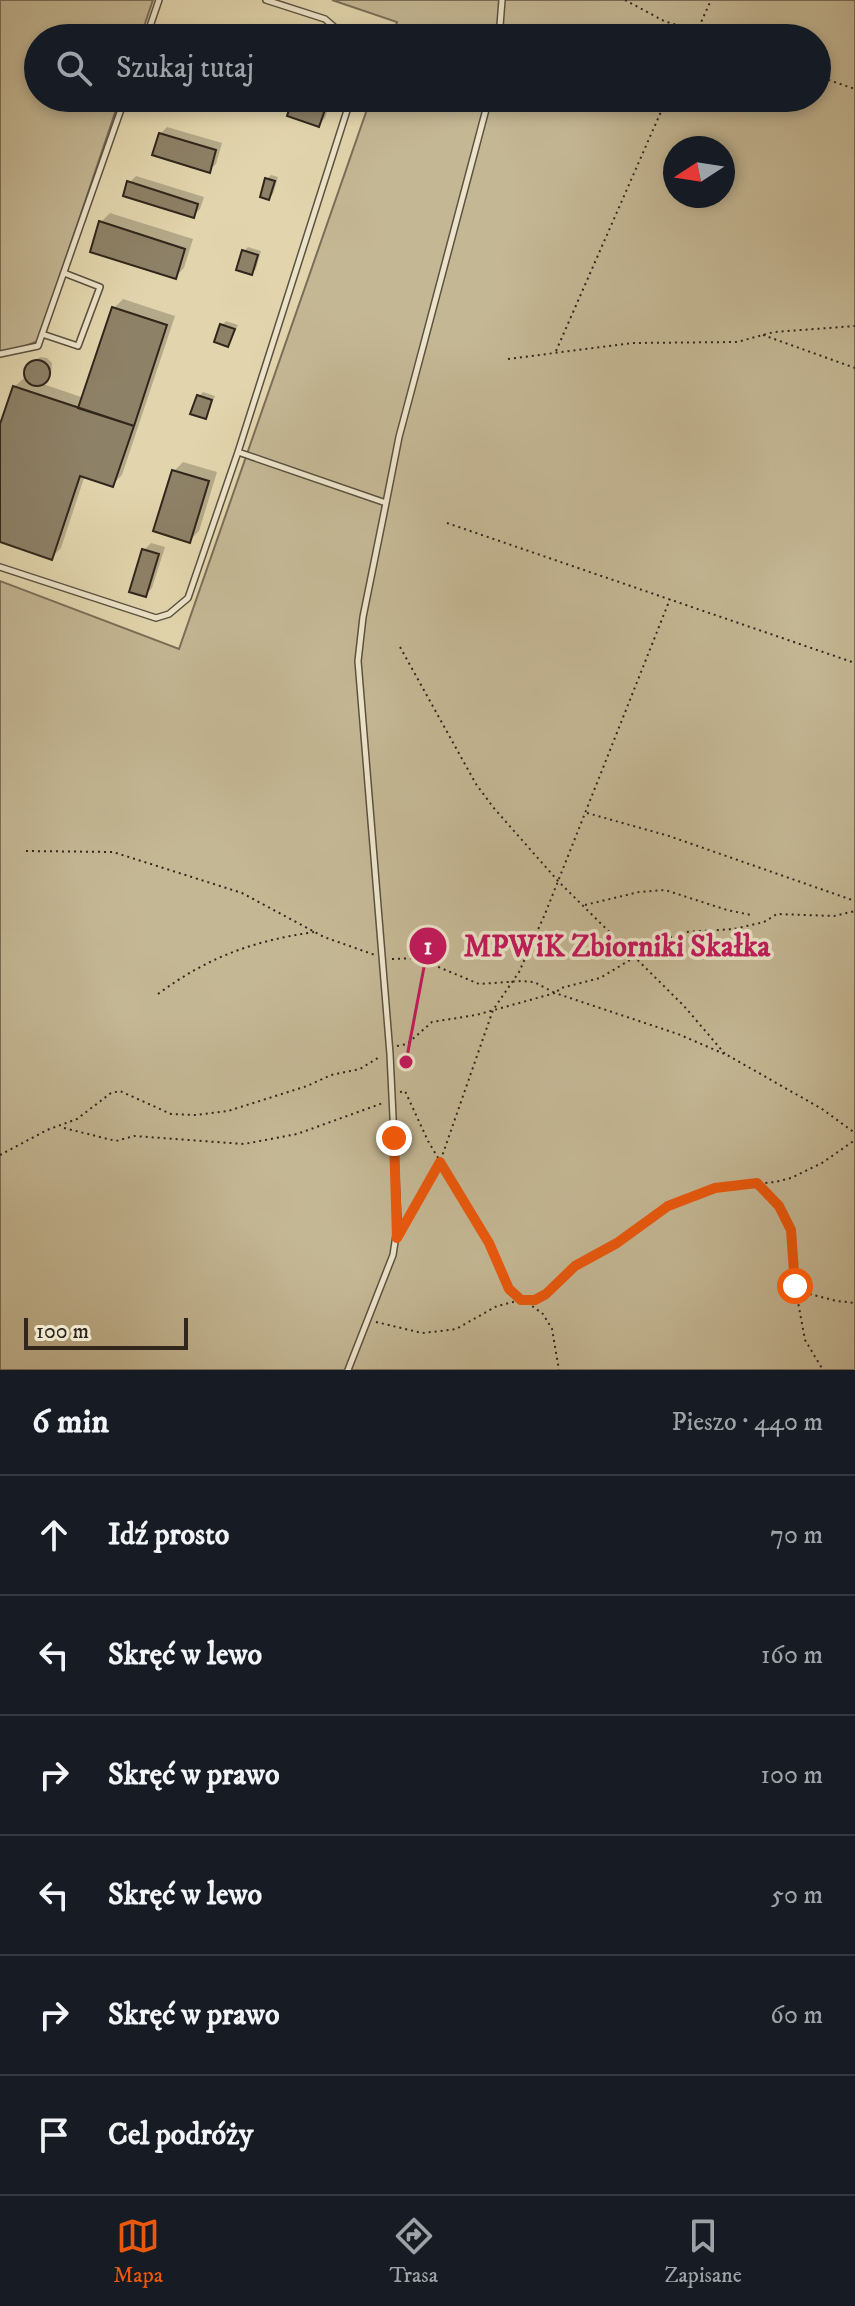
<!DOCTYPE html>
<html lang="pl">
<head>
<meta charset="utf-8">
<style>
  :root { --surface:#171b24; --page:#20242c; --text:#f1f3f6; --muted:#9ea1a6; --line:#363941; --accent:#ea580c }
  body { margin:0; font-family:"IM FELL DW Pica",serif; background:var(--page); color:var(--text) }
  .compass { position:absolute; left:663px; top:136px; width:72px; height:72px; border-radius:50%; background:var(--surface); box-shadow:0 4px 12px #0003; rotate:258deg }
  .scale { position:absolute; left:24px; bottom:20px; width:164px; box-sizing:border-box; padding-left:8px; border:4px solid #30261b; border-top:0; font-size:22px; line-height:28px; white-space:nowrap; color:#30261b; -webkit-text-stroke:6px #ece4ca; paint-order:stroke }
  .stop { position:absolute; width:24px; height:24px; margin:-18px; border:6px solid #ea580c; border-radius:50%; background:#fff }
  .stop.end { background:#ea580c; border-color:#fff; box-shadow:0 2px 8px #0008 }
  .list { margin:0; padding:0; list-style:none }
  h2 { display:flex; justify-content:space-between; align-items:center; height:104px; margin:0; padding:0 32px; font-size:34px }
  h2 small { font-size:26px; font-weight:400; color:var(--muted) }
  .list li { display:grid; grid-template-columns:52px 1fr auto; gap:24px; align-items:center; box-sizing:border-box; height:120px; padding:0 32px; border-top:2px solid var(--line) }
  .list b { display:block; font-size:30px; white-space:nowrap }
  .list em { font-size:26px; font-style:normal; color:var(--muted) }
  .icon { flex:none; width:44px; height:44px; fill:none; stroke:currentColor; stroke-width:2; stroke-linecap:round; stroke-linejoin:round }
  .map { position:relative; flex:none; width:855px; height:1370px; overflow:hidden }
  .search { position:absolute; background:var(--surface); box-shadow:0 4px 12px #0003; left:24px; right:24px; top:24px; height:88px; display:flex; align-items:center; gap:20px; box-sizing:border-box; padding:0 28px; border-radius:44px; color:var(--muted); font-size:30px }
  .sheet { height:824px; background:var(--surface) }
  nav { display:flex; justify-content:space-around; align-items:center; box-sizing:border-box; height:112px; border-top:2px solid var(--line); background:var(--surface); font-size:22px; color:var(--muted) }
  nav a { display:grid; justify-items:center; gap:4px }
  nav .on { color:var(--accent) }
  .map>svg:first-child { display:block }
  .green { fill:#c4b794; stroke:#7a6e58; stroke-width:2; fill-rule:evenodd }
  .shadow { fill:#0003 }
  .building { fill:#8d8167; stroke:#30261b; stroke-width:2 }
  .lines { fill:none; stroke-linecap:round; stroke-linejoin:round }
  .lane-casing { stroke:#5c5240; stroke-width:8 }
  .path { stroke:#30261b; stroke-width:2; stroke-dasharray:2 4; stroke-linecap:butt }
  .lane { stroke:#ece4ca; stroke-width:5 }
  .route { stroke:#ea580c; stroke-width:10 }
  .leader { fill:none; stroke:#c2185b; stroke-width:3 }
  .callout-dot { fill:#c2185b; stroke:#ece4ca; stroke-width:3 }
  .mark-label { font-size:24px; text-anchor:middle; font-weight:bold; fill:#fff }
  .callout-label { font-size:30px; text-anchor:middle; font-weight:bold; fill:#c2185b; stroke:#ece4ca; stroke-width:7; stroke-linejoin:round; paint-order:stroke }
</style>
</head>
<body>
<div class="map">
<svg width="855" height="1370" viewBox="0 0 855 1370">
  <rect width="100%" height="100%" fill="#e2d5ad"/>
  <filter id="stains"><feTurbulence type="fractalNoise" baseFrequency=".0025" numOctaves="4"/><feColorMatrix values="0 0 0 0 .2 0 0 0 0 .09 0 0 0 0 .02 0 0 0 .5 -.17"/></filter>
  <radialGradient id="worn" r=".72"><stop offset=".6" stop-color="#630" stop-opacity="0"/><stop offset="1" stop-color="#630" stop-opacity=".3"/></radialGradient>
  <path class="green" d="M0 0H153L140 38H38V98H120L38 341 0 356Z
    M332 0H855V1370H0V581L179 649 371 98H817V38H391L397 22ZM675 148H723V196H675Z"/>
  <path class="shadow" d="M295 98H332L325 118 318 125Z
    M167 127 222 143 216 164 209 170 160 134Z
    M271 175 278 177 273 194 269 198 267 179Z
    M136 176 204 197 200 209 193 216 129 183Z
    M110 213 193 239 184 268 175 277 101 222Z
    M248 247 261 251 256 269 252 273 244 251Z
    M123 299 175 316 122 475 113 484 85 475 61 548 52 557 0 540V430L14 387 24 378H26L29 366 34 361 40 357 47 358 52 363 51 374 40 383 84 398 114 308Z
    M226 321 238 325 228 345 222 325Z
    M203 392 215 396 205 417 199 396Z
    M183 462 217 472 199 531 190 540 174 471Z
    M151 543 165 547 152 588 145 595 144 550Z
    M410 1057V1063L405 1065V1058Z"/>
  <path class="building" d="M293 98H329L319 127 287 116Z
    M159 133 216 150 210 173 152 155Z
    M265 178 275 181 269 200 260 197Z
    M127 181 198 204 194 218 123 196Z
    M99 221 185 249 176 279 90 252Z
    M242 250 258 255 252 275 236 270Z
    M112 307 167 325 134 426 78 408Z
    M220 324 235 329 228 347 214 342Z
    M24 373a13 13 0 1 1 26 0a13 13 0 1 1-26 0Z
    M13 386 134 426 113 487 80 476 52 560 0 542V424Z
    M197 395 212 400 206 419 190 414Z
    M172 470 209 481 190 543 153 531Z
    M142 549 159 554 146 597 129 592Z"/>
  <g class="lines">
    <defs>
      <path id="lane" d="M266 0 325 19 347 38
        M146 38 159 0
        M499 38 502 0
        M42 334 78 346 100 287 64 273
        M0 354 38 346 125 98
        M238 452 386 503 363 617 358 661 390 1054 398 1222 393 1255 348 1370
        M386 503 399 437 489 98
        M0 567 156 618 169 614 188 598 238 452 351 98"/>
    </defs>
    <use href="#lane" class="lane-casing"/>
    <path class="path" d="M625 0 664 21 718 38
      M694 38 711 0
      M817 76 855 89
      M763 335 855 368
      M556 351 667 98
      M508 359 632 343 737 342 774 332 855 326
      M447 523 855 663
      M400 647 476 784 493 807 558 881 684 1006 725 1054
      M587 813 669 836 855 901
      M26 851 113 852 242 893 324 937 375 955
      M585 905 639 892 665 890 727 910 751 915
      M392 959 417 958 479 984 521 981 534 982 555 993 561 988 600 978 665 939 686 932 734 929 764 922 777 914 834 916 855 911
      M158 994C208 957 253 941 314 932
      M397 1046 407 1044 432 1022 476 1015 555 993 678 1034 729 1056 822 1109 855 1133
      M400 1092 405 1091 428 1141 489 1243 509 1289 543 1314 552 1329 559 1370
      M64 1128 116 1141 134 1136 244 1144 297 1134 383 1103
      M0 1155 47 1130 77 1119 111 1093 120 1091 171 1114 196 1115 228 1111 307 1086 331 1075 360 1069 381 1056
      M758 1184 779 1206 791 1230 795 1286 805 1340 823 1370
      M406 1223 440 1162 493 1010 519 972 545 914 670 599
      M798 1291 837 1301 855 1303
      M376 1322 422 1333 441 1331 456 1329 497 1306 521 1300H535L546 1294 575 1266 617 1243 668 1206 715 1188 775 1182 791 1178 822 1163 855 1140"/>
    <use href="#lane" class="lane"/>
  </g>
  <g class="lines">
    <path class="route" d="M394 1138 397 1238 440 1162 489 1243 509 1289 521 1300H535L546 1294 575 1266 617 1243 668 1206 715 1188 757 1183 779 1206 791 1230 795 1286"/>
  </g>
  <path class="leader" d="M406 1062L428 946"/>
  <g class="callout-dot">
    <circle cx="406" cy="1062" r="8"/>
    <circle cx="428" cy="946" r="20"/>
  </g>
  <g class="mark-label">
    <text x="428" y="954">1</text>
  </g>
  <g class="callout-label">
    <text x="617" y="956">MPWiK Zbiorniki Skałka</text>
  </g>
  <rect width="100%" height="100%" filter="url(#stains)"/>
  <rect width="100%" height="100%" fill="url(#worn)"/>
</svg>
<svg class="compass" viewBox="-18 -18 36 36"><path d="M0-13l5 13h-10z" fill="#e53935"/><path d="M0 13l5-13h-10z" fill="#9ea1a6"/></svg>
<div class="scale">100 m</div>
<div class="stop" style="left:795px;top:1286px"></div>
<div class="stop end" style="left:394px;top:1138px"></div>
<div class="search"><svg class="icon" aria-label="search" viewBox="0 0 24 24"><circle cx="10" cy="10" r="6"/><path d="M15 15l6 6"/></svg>Szukaj tutaj</div>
</div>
<section class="sheet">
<h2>6 min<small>Pieszo · 440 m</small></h2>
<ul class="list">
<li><svg class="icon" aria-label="ahead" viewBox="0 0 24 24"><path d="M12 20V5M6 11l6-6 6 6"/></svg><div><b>Idź prosto</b></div><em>70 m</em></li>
<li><svg class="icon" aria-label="left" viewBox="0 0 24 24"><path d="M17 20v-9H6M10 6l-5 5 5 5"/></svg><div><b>Skręć w lewo</b></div><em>160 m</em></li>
<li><svg class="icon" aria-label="right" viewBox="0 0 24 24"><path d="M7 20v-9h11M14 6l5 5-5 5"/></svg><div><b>Skręć w prawo</b></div><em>100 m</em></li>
<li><svg class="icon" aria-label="left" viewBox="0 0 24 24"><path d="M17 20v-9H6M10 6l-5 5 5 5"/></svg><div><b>Skręć w lewo</b></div><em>50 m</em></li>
<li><svg class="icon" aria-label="right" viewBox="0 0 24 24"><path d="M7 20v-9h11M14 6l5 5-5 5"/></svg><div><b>Skręć w prawo</b></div><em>60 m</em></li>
<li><svg class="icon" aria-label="arrive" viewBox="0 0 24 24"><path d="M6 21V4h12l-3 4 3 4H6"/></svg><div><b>Cel podróży</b></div></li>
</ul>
</section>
<nav>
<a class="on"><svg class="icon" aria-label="map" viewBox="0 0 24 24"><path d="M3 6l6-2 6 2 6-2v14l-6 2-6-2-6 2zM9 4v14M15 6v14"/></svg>Mapa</a>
<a><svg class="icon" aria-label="directions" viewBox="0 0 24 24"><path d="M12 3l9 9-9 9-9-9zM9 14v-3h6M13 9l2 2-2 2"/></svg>Trasa</a>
<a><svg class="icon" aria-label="saved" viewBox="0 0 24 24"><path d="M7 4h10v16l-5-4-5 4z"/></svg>Zapisane</a>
</nav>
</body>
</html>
